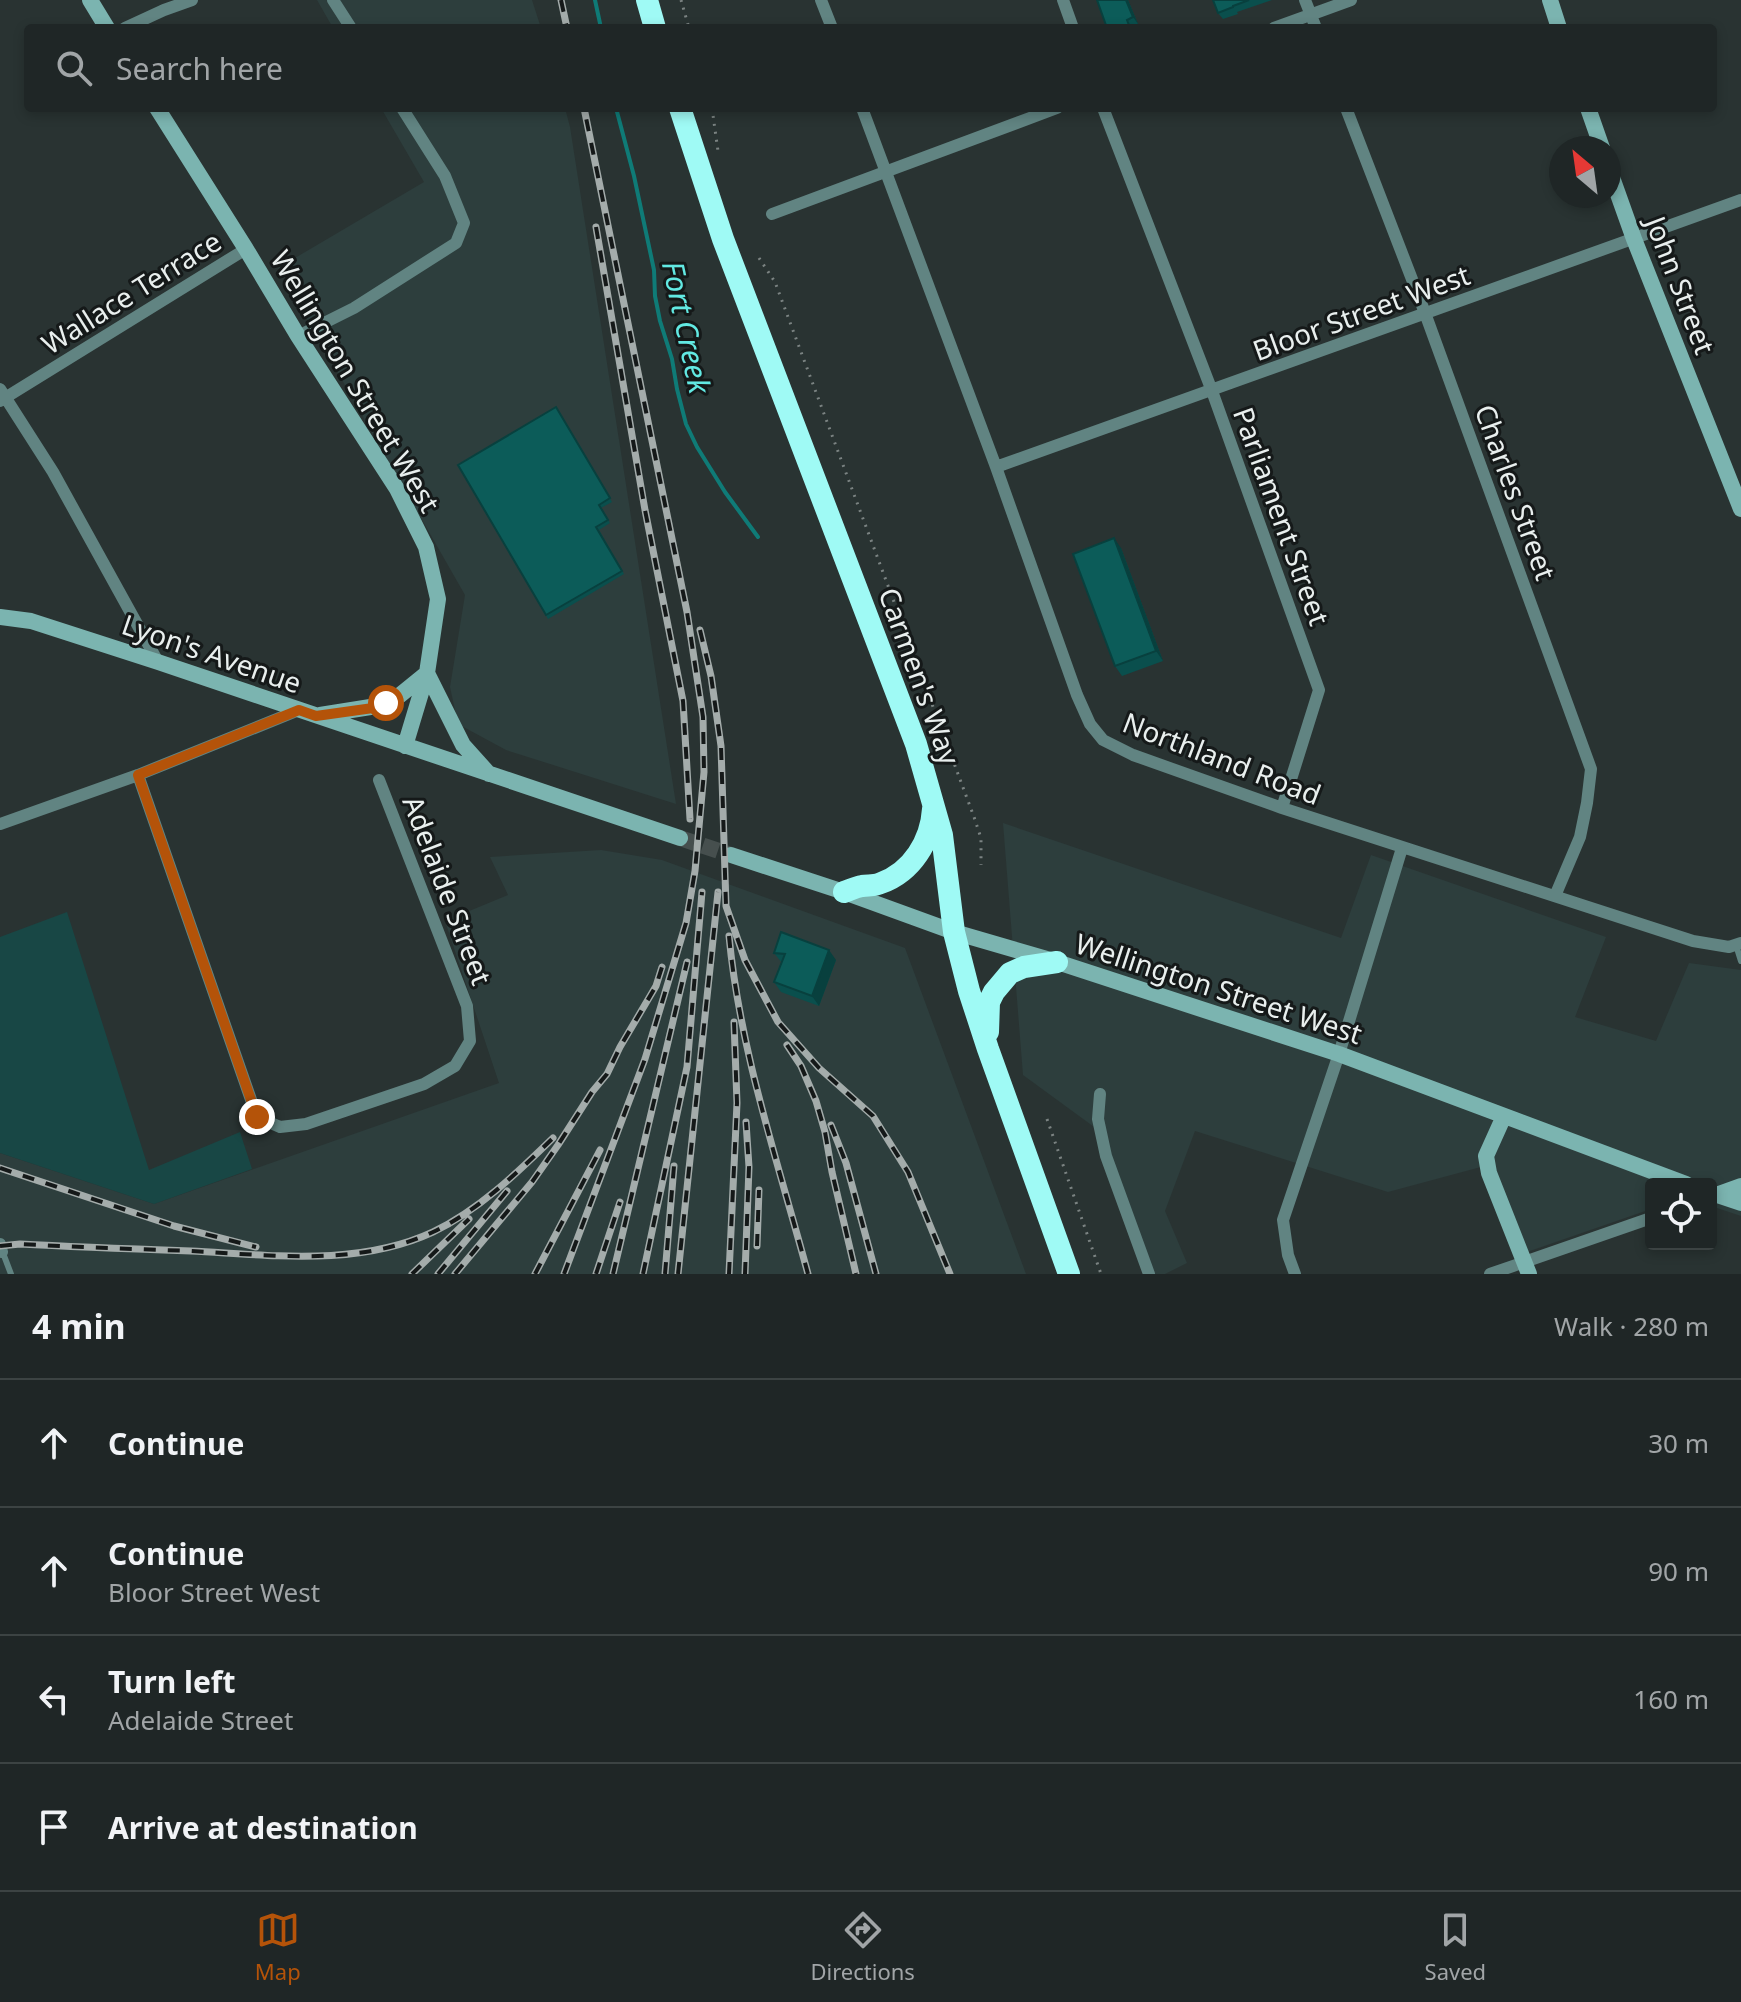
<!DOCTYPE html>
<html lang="en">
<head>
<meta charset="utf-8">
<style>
  :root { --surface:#1f2626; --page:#272e2e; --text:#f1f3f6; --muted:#a1a5a7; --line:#3c4343; --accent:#b45309 }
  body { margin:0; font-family:"Noto Sans",sans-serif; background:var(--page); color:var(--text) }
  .controls { position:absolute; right:24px; bottom:24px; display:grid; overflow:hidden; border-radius:8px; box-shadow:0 4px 12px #0003 }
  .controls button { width:72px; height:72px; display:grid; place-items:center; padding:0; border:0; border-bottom:2px solid var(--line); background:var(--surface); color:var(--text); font:40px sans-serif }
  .compass { position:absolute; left:1549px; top:136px; width:72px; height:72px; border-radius:50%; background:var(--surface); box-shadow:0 4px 12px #0003; rotate:331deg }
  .stop { position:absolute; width:24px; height:24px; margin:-18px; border:6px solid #b45309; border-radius:50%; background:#fff }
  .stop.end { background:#b45309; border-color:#fff; box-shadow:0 2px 8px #0008 }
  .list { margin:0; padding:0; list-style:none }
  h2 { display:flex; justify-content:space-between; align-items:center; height:104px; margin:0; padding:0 32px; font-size:34px }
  h2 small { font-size:26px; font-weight:400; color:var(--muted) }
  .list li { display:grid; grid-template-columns:52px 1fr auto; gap:24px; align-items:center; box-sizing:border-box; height:128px; padding:0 32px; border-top:2px solid var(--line) }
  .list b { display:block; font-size:30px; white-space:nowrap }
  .list p { margin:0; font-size:26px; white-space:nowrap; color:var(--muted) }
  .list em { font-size:26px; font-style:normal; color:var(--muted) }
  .icon { flex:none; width:44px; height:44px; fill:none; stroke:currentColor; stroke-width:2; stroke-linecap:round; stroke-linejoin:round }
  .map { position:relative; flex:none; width:1741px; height:1274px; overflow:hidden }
  .search { position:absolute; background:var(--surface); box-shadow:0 4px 12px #0003; left:24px; right:24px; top:24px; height:88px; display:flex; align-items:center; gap:20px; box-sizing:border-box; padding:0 28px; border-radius:8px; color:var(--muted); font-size:30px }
  .sheet { height:616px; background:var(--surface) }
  nav { display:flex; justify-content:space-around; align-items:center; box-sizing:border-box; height:112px; border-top:2px solid var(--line); background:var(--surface); font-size:22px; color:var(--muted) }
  nav a { display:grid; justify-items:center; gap:4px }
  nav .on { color:var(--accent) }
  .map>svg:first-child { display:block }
  .built { fill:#2d3e3d }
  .green { fill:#184745 }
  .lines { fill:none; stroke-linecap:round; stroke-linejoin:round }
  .stream { stroke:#0f7b77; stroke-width:4 }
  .secondary-tunnel { stroke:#464f4e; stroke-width:16; stroke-dasharray:16 8; stroke-linecap:butt }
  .path { stroke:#7b8382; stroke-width:3; stroke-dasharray:2 6; stroke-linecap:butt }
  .lane { stroke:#618482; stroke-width:6 }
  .street { stroke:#618482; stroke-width:12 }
  .secondary { stroke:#7bb4b0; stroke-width:16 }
  .highway { stroke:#9ffaf5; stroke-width:22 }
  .rail-casing { stroke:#a4acab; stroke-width:7 }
  .rail { stroke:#151919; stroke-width:4; stroke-dasharray:12; stroke-linecap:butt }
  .wall { fill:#0a4f4d }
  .shaded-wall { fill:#08403e }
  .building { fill:#0c5c59; stroke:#08403e; stroke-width:2 }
  .route { stroke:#b45309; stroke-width:10 }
  .labels { text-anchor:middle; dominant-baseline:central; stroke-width:6; stroke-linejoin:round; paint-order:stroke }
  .street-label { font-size:28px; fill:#e9efee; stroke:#151919 }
  .water-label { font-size:30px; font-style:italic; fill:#62e9e3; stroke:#151919 }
</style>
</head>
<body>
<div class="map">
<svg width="1741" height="1274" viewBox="0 0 1741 1274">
  <rect width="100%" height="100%" fill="#293332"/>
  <path class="built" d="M317 0H532L541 28H333Z
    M381 108H565L570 127 676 804 506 750 458 724 450 687 465 595 278 268 424 182Z
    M1003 823 1341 938 1371 855 1606 937 1575 1017 1656 1041 1689 963 1741 970V1216L1711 1206V1184H1651V1209L1527 1252 1492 1164 1388 1192 1195 1131 1165 1211 1187 1263 1165 1274H1152L1101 1132 1023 1075Z
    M601 850 662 860 905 948 1026 1274H0V1153L154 1204 499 1083 445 921 508 895 490 857Z"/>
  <path class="green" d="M67 912 149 1170 240 1132 252 1169 154 1204 0 1153V937Z"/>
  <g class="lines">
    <path class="stream" d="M595 0 601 28
      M616 108 634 176 654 270 655 296 660 321 672 359 677 389 686 424 697 447 725 492 758 537"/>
    <path class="secondary-tunnel" d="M680 838 731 855"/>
    <path class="path" d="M681 0 689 28
      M712 108 718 151
      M759 258 775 282 974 817 981 838V865
      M1047 1119 1101 1274"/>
    <path class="lane" d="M1736 945 1741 961
      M3 1253 11 1274"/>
    <path class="street" d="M333 0 351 28
      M821 0 832 28
      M1063 0 1073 28
      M1305 0 1316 28
      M125 28 164 10 192 0
      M1274 28 1351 0
      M862 108 996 467 1077 695 1090 724 1103 740 1133 755 1282 808 1693 941 1729 947 1741 943
      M1103 108 1212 391 1319 690 1282 808
      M1346 108 1425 313 1591 769 1587 803 1580 837 1555 896
      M772 214 1057 108
      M298 336 354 308 456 243 464 223 445 176 402 108
      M0 389 53 472 158 662
      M0 401 246 249
      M996 467 1741 200
      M138 775 257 1117 280 1127 306 1124 424 1084 455 1066 470 1041 467 1006 379 780
      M0 824 138 775 299 710
      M1100 1094 1098 1119 1106 1156 1149 1274
      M0 1244 2 1252
      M1295 1274 1288 1255 1283 1220 1339 1054 1402 848
      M1490 1274 1651 1218"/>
    <path class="secondary" d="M90 0 107 28
      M1550 0 1559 28
      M157 108 246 249 298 336 397 489 426 547 438 599 427 673 405 746
      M1588 108 1602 148
      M1609 169 1634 239 1741 509
      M0 617 31 621 158 662 680 838
      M427 673 463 745 489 774
      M320 715 383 705 394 700 426 674
      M731 855 844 892 954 932 1057 962 1339 1054 1686 1184
      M1504 1116 1486 1156 1489 1173 1529 1274
      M1711 1193 1741 1203
      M1716 1195 1741 1186"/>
    <path class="highway" d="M647 0 655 28
      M680 108 723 239 916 744 942 835 954 932 969 991 988 1049 1069 1274
      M844 892C850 890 856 887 862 886 869 885 875 886 881 883 912 872 931 841 933 809
      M988 1032 989 1002 994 992 1010 973 1024 967 1057 962"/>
    <defs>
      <path id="rail" d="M561 0 567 28
        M596 227 645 510 683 701 690 819
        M700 630 711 676 721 746 726 906 745 960 778 1022 819 1068 873 1116 908 1172 950 1274
        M729 936C740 1052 778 1162 808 1274
        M787 1045 801 1066 816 1101 825 1132 832 1172 856 1274
        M831 1125 846 1163 876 1274
        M0 1168 174 1226 256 1247
        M0 1246 20 1244C77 1247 134 1249 191 1251 271 1255 358 1267 433 1232 479 1210 517 1173 553 1138
        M757 1246 759 1190
        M412 1274 469 1219
        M438 1274 507 1191
        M455 1274 532 1182 558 1145 592 1092 607 1074 620 1047 656 986 662 967
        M535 1274 600 1150
        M564 1274 645 1059 686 923 695 871 704 772 703 717 687 612 584 108
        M596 1274 620 1202
        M613 1274 687 962
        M643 1274 687 1067 702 892
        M665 1274 674 1166
        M678 1274 718 892
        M729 1274 737 1103 734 1022
        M745 1274 749 1167 746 1122"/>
    </defs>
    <use href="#rail" class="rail-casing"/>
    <use href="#rail" class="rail"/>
  </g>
  <path class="wall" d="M1128 0 1138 24 1131 26 1132 28H1107Z
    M1213 0H1272L1237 12 1238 14 1223 19 1218 13Z
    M556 407 612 502 601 508 610 523 599 530 624 574 548 619 458 465Z
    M1121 548 1163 661 1122 676 1115 666Z
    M774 953 836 960 819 1006 781 992 774 982 782 963Z"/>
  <path class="shaded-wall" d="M1126 0H1128L1138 24 1133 17Z
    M1114 538 1121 548 1163 661 1156 651Z
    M829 950 836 960 819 1006 812 996Z"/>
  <path class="building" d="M1097 0H1126L1133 17 1127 20 1130 28H1107Z
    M1213 0H1249L1233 6V7L1218 13Z
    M556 407 610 498 599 505 608 520 596 527 622 571 546 615 458 465Z
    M1114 538 1156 651 1115 666 1073 554Z
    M781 932 829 950 812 996 774 982 785 954 774 953Z"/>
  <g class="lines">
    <path class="route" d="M257 1117 138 775 299 710 316 716 373 708 386 703"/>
  </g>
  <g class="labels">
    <g class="street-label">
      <text transform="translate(1681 285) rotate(69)">John Street</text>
      <text transform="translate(131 292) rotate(-32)">Wallace Terrace</text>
      <text transform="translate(1361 312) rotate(-20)">Bloor Street West</text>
      <text transform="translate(356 381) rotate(59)">Wellington Street West</text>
      <text transform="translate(1516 492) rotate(70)">Charles Street</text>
      <text transform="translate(1282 516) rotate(70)">Parliament Street</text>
      <text transform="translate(212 653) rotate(19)">Lyon's Avenue</text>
      <text transform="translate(920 676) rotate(70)">Carmen's Way</text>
      <text transform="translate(1222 758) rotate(21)">Northland Road</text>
      <text transform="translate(448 890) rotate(69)">Adelaide Street</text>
      <text transform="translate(1219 988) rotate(18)">Wellington Street West</text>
    </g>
    <g class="water-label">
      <text transform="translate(687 327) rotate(78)">Fort Creek</text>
    </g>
  </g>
</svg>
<div class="controls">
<button><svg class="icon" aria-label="locate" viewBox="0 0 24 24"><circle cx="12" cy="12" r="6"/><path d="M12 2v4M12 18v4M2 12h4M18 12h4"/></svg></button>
</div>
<svg class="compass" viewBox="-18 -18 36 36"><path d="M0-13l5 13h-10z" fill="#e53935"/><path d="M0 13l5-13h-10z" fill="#a1a5a7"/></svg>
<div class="stop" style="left:386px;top:703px"></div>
<div class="stop end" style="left:257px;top:1117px"></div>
<div class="search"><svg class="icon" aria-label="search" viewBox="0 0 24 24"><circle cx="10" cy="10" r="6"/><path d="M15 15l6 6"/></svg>Search here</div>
</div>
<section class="sheet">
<h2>4 min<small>Walk · 280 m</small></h2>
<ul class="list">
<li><svg class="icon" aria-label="ahead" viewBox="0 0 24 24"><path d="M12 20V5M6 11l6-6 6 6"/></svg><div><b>Continue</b></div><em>30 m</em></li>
<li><svg class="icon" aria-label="ahead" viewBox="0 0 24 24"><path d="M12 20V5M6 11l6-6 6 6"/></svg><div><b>Continue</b><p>Bloor Street West</p></div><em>90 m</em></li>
<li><svg class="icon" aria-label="left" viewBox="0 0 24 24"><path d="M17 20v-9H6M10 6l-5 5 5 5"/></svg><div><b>Turn left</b><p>Adelaide Street</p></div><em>160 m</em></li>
<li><svg class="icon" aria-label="arrive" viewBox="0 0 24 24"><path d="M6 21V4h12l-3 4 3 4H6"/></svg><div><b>Arrive at destination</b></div></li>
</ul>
</section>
<nav>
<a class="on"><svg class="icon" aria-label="map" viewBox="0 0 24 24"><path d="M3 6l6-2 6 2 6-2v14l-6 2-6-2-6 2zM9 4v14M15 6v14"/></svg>Map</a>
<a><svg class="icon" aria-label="directions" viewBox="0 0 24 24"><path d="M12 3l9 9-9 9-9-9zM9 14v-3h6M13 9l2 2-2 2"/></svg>Directions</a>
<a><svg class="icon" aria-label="saved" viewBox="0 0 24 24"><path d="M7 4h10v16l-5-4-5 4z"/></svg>Saved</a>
</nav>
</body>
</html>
